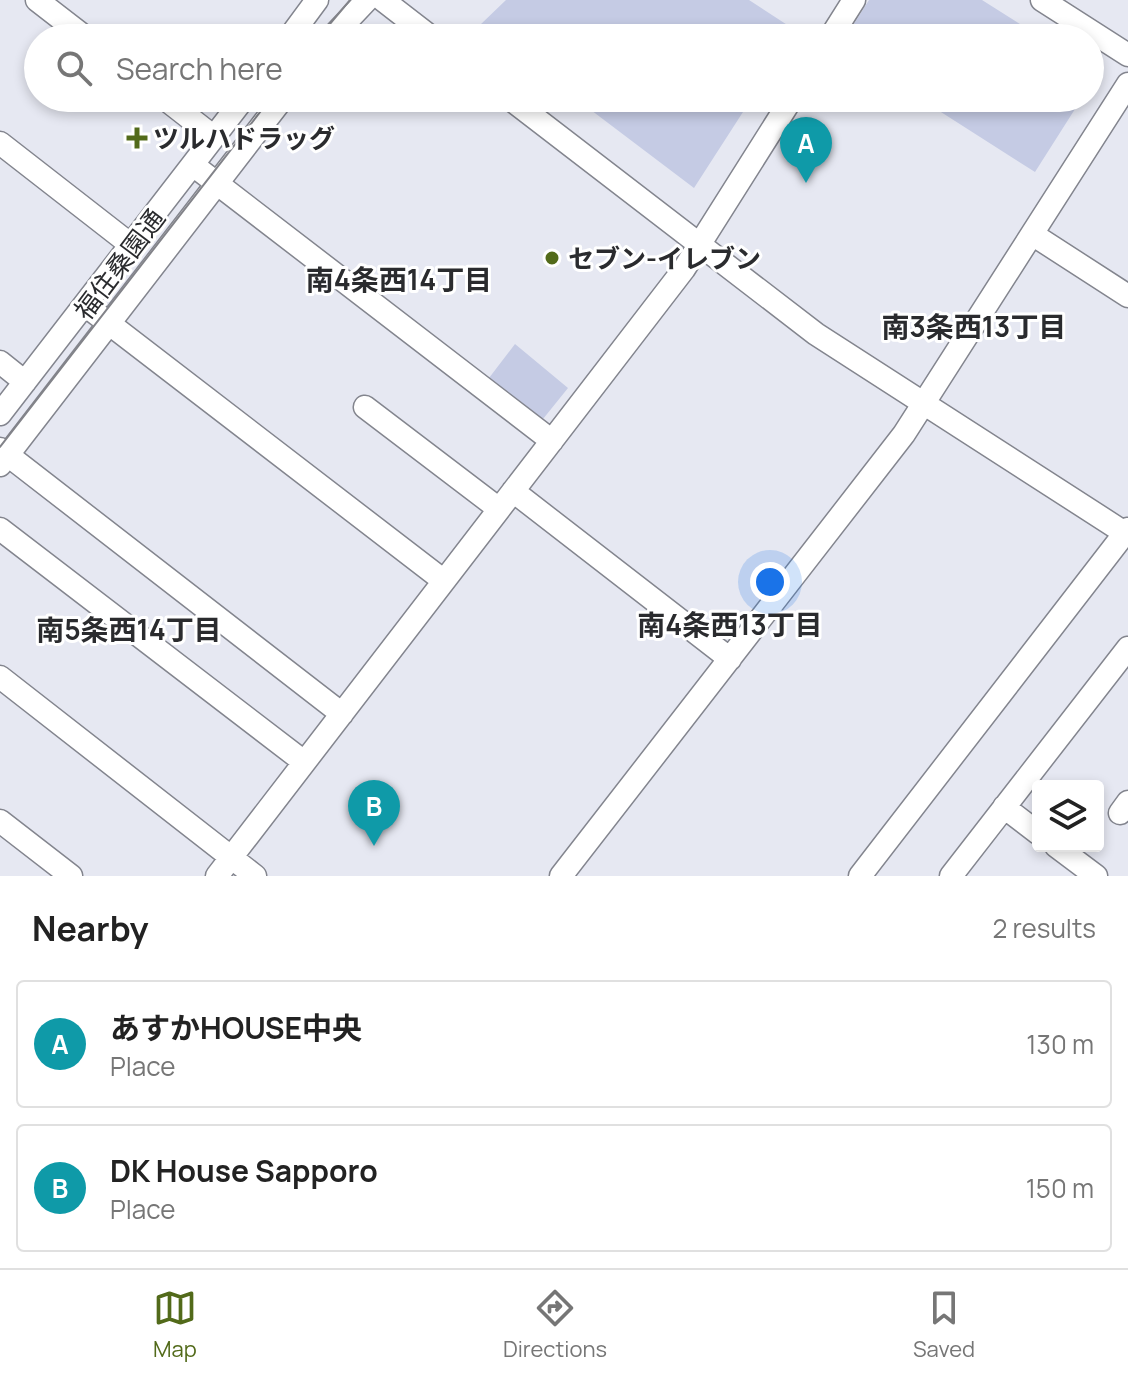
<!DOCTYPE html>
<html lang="en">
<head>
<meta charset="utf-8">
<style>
  :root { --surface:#fff; --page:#f6f6f6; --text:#222; --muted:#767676; --line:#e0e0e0; --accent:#526a1a }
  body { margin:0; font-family:Manrope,"Noto Sans JP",sans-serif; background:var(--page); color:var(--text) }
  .controls { position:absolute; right:24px; bottom:24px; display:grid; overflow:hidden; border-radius:8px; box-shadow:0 4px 12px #0003 }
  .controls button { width:72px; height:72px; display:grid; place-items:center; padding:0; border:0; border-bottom:2px solid var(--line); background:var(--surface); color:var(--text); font:40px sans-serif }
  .you { position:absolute; left:770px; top:582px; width:28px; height:28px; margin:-20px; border:6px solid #fff; border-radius:50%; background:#1a73e8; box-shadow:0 0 0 12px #1a73e833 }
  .badge { display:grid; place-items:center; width:52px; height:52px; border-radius:50%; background:var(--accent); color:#fff; font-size:26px; font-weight:700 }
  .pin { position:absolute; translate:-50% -66px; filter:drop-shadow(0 2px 4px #0008) }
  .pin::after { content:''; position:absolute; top:42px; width:28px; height:24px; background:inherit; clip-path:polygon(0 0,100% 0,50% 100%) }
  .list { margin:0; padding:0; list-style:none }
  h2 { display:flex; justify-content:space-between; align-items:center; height:104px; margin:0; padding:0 32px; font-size:34px }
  h2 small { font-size:26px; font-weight:400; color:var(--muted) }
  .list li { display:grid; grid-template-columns:52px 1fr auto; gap:24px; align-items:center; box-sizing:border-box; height:128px; margin:0 16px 16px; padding:0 16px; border:2px solid var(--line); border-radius:8px }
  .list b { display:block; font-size:30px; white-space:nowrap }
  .list p { margin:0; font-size:26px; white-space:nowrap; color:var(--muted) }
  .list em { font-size:26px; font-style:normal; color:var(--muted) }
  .icon { flex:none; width:44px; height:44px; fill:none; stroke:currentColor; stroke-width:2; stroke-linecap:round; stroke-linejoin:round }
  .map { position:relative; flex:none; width:1128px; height:876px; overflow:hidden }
  .search { position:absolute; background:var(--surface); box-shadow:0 4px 12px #0003; left:24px; right:24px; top:24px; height:88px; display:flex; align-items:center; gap:20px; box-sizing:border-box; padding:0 28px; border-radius:44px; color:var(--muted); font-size:30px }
  .sheet { height:392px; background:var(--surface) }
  nav { display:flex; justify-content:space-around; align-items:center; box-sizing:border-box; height:112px; border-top:2px solid var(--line); background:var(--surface); font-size:22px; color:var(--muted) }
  nav a { display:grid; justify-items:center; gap:4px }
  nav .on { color:var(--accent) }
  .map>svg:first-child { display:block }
  .green { fill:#c5cbe4 }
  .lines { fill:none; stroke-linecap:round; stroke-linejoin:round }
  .minor-casing { stroke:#83858e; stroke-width:25 }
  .minor { stroke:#fff; stroke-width:22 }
  .tram { stroke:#828389; stroke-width:2 }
  .poi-dot { fill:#526a1a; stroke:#fff; stroke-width:3 }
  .labels { text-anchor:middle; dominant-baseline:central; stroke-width:6; stroke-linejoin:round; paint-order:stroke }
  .poi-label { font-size:26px; font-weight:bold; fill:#2a2b2e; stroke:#fff; text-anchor:start }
  .street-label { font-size:26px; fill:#2a2b2e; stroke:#fff }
  .neighbourhood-label { font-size:28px; font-weight:bold; fill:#2a2b2e; stroke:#fff }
</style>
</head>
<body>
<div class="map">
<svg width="1128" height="876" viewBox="0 0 1128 876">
  <rect width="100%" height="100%" fill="#e6e8f2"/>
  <path class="green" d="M506 0H749L795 30 790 38H497L480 25Z
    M869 0H982L1042 38H845Z
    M575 98H752L694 188Z
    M919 98H1082L1035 172Z
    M515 344 568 388 543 419 489 378Z"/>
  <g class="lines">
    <defs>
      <path id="minor" d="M37 0 86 38
        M383 0 432 38
        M1042 0 1128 55
        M289 38 317 0
        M331 38 367 0
        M830 38 854 0
        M164 98 214 137
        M509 98 816 334 1128 535
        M0 143 131 245
        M193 165 552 441
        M1032 234 1128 296
        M85 305 444 581
        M0 362 25 382
        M365 407 499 509
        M0 414 244 98
        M0 449 342 714
        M0 465 283 98
        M513 491 730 659
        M0 529 304 762
        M0 677 255 876
        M1004 807 1038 833
        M1120 813 1128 802
        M0 821 71 876
        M1056 846 1096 876
        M217 876 684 269 792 98
        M561 876 904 434 1128 84
        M860 876 1128 529
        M951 876 1128 648"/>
    </defs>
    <use href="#minor" class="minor-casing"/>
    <use href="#minor" class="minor"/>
    <path class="tram" d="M318 38 350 0
      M0 447 271 98"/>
  </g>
  <g class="poi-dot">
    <path d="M133 126h8v8h8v8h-8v8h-8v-8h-8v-8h8z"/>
    <circle cx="552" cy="258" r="8"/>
  </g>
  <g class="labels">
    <g class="poi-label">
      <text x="153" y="138">ツルハドラッグ</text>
      <text x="568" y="258">セブン-イレブン</text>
    </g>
    <g class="street-label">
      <text transform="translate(119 264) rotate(-53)">福住桑園通</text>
    </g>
    <g class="neighbourhood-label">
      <text x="399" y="279">南4条西14丁目</text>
      <text x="974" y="326">南3条西13丁目</text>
      <text x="730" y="624">南4条西13丁目</text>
      <text x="129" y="629">南5条西14丁目</text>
    </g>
  </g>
</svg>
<div class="controls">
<button><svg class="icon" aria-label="layers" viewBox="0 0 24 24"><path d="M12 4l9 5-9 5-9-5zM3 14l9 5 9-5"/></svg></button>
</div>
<div class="you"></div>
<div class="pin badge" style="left:806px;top:183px;background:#0f9aa8">A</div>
<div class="pin badge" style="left:374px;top:846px;background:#0f9aa8">B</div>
<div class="search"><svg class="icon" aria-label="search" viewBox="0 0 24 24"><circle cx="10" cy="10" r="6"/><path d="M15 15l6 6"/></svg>Search here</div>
</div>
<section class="sheet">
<h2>Nearby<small>2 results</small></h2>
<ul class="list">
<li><span class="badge" style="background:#0f9aa8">A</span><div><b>あすかHOUSE中央</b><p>Place</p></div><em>130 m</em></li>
<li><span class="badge" style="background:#0f9aa8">B</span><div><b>DK House Sapporo</b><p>Place</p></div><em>150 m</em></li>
</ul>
</section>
<nav>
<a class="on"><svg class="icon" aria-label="map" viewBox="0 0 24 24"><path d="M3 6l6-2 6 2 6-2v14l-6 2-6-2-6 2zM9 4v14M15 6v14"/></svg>Map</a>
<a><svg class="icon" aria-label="directions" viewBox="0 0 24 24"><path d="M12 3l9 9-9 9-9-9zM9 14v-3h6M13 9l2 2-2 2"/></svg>Directions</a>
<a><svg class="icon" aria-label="saved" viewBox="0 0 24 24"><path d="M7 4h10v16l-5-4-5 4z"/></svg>Saved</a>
</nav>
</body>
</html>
